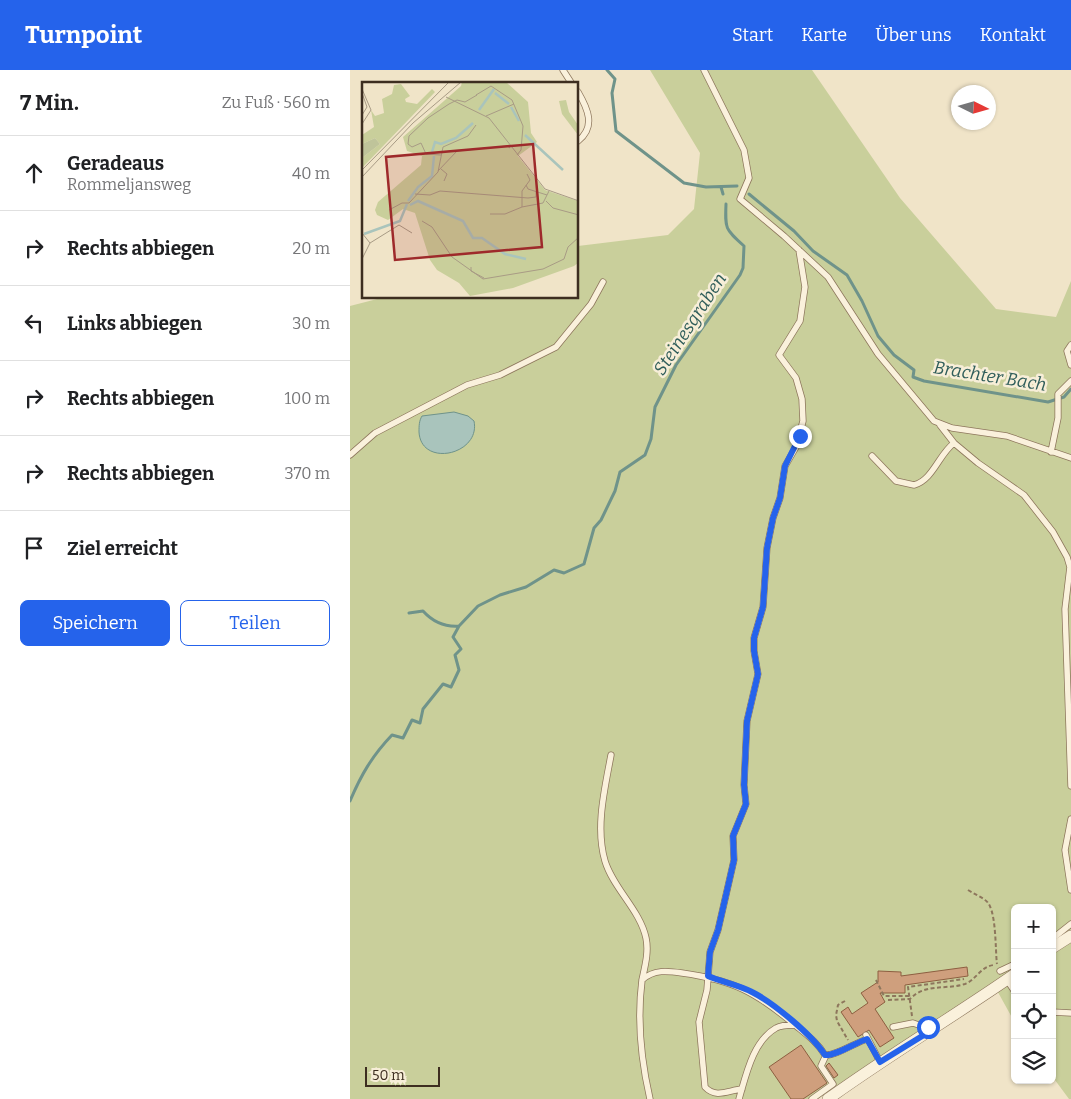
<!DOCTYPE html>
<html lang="de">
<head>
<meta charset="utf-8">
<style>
  :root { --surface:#fff; --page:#f2f2f2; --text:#202124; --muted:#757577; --line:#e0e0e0; --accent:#2563eb }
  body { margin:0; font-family:Bitter,serif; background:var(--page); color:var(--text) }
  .controls { position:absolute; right:15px; bottom:15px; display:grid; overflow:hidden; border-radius:8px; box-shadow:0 1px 4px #0004 }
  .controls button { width:45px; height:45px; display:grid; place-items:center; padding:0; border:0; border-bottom:1px solid var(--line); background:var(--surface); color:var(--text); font:25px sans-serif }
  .compass { position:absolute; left:601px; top:15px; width:45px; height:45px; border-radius:50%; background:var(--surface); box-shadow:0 1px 4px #0004; rotate:95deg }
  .scale { position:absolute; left:15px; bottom:12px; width:75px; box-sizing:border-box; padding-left:5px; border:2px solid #3d2e20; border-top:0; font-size:14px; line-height:18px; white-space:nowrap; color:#3d2e20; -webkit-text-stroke:4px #f7eed8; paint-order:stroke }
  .stop { position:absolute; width:15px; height:15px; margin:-11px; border:4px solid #2563eb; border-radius:50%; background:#fff }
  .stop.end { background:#2563eb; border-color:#fff; box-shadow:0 1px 5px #0008 }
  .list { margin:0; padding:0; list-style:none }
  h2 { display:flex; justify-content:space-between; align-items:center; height:65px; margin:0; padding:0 20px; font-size:21px }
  h2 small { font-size:16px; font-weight:400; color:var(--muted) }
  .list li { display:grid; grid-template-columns:32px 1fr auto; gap:15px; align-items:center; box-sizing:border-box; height:75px; padding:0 20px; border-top:1px solid var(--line) }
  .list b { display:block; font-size:19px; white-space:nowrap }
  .list p { margin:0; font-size:16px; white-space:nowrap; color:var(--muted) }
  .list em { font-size:16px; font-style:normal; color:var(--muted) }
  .actions { display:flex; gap:10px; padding:15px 20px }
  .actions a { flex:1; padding:11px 0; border:1px solid var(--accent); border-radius:8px; text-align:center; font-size:18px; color:var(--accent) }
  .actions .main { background:var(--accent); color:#fff }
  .icon { flex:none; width:28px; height:28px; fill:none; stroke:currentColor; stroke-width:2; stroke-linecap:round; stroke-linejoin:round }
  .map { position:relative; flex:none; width:721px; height:1029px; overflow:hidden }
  header { display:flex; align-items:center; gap:30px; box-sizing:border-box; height:70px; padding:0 25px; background:var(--accent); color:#fff }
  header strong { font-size:24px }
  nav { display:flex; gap:28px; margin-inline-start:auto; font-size:18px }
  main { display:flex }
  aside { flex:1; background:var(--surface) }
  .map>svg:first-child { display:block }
  .green { fill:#c9cf9b }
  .water { fill:#a9c4bc; stroke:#6f938a }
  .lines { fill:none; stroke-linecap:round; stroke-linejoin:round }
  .stream { stroke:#6f938a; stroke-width:3 }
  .building { fill:#cf9f7d; stroke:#8d5f41 }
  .service-casing { stroke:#8d765c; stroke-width:7 }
  .minor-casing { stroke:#8d765c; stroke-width:12 }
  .path { stroke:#8d765c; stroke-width:2; stroke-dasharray:4 2.5; stroke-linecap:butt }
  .service { stroke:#faf1dc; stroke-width:5.5 }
  .minor { stroke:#faf1dc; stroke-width:11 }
  .route { stroke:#2563eb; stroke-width:6 }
  .labels { text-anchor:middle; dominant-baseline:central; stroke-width:5; stroke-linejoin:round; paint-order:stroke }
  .water-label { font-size:18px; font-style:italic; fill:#2f5d5a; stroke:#f7eed8 }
  .inset-river { fill:none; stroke:#a9c4bc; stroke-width:2.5 }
  .inset-road { fill:none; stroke:#a89b85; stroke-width:1 }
  .view { fill:#9e2a2b; fill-opacity:0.15; stroke:#9e2a2b; stroke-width:2.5 }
  .inset-edge { fill:none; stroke:#3d2e20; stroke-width:2.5 }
</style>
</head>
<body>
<header>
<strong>Turnpoint</strong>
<nav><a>Start</a><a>Karte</a><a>Über uns</a><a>Kontakt</a></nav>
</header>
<main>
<aside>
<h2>7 Min.<small>Zu Fuß · 560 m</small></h2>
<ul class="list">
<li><svg class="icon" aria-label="ahead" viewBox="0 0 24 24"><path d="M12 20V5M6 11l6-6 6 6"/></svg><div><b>Geradeaus</b><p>Rommeljansweg</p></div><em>40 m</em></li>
<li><svg class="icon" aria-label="right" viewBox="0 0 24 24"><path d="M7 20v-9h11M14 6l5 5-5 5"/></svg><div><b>Rechts abbiegen</b></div><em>20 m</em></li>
<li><svg class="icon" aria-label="left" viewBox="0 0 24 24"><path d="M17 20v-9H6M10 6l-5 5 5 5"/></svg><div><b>Links abbiegen</b></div><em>30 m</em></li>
<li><svg class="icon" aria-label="right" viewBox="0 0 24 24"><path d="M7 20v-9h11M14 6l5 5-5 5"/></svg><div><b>Rechts abbiegen</b></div><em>100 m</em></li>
<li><svg class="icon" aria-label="right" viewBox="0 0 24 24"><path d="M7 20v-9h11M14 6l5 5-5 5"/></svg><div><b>Rechts abbiegen</b></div><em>370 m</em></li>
<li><svg class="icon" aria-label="arrive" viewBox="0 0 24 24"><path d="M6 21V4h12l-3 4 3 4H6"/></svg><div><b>Ziel erreicht</b></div></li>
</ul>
<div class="actions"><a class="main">Speichern</a><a>Teilen</a></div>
</aside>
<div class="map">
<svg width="721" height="1029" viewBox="0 0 721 1029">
  <rect width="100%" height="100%" fill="#f0e4c8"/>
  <path class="green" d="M300 0H462L550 128 646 239 706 247 721 211V1029H719L702 1006V838H665V953L644 915 467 1029H0V236L31 228H228V176L318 165 344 139 350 83Z"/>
  <path class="water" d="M104 342 118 346 124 351C131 385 71 398 69 362 69 356 69 351 72 346Z"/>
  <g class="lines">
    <path class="stream" d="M257 0 265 9 262 23 266 61 334 113 356 117 387 116
      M371 117 373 124
      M399 124 444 161 463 181 497 205 512 231 528 266 544 285 564 300 563 307 574 311 698 332 714 327 721 319
      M59 543 73 541C82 551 95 557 109 556
      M0 731C11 705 22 686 42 665L53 668 62 650 70 653 73 639 93 614 101 617 109 600 105 585 111 579 103 567 109 556 128 536 150 525 176 517 204 500 214 503 234 494 244 458 251 450 265 421 270 402 295 385 301 369 305 337 326 295 390 205 393 198 394 176C375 159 375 159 376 134"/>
  </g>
  <path class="building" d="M617 897 618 906 555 915V923H530L535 932 525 939 544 968 530 977 519 960 508 967 491 942 498 937 502 944 518 933 511 923 528 912V901L551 902V906Z
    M451 975 477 1013 453 1029H441L419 997Z
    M479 993 488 1005 484 1008 476 996Z"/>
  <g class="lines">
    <defs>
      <path id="service" d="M213 0 222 14
        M354 0 394 80 399 108 390 129 434 166 478 207 528 284 584 351 602 358 657 366 721 388
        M228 22C238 39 246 57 228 71
        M721 275 717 281 721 295
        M590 355 604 373 628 393 674 425 703 462 717 487 720 497 715 539 721 716
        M701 382 708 348V324L721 311
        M0 385 25 363 117 315 150 305 206 277 241 234 253 212
        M522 386 546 411 564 415C583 410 589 384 604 373
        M261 685C255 718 245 757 255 791 263 818 290 840 296 868 299 882 295 896 292 910
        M721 749 715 780 721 820
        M702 869 721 854
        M650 901 665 894
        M657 910 665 922
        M702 942 721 943
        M543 957 563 953 580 959
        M516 965 530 992
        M392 1019C379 1020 366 1029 355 1017L349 952 357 920 360 882 368 860 384 790 383 766 396 734 394 715 397 651 408 604 404 581V568L413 537 417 478 423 448 430 428 435 396 446 377 453 351 452 329 446 308 429 285 450 251 455 217 449 180
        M300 1029C291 990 287 949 292 910 304 899 318 901 332 903 383 910 406 922 445 955 457 965 467 972 475 985 485 986 505 973 517 969
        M389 1029C396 1005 403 971 426 958 431 955 440 955 445 955
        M462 1029 483 1014 471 996 476 985"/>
      <path id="minor" d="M702 878 721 866
        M478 1029C539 985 603 947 665 904"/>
    </defs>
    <use href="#service" class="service-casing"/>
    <use href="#minor" class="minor-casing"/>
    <path class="path" d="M618 820C624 824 630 826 635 830 647 837 645 880 647 894
      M526 910 534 926H560
      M538 930 560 929C575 913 596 920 615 914 626 910 631 896 644 895
      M495 931 488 935 486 945 487 951 498 970
      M562 946 558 917 614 909"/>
    <use href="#service" class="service"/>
    <use href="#minor" class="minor"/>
  </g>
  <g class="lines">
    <path class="route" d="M450 366 435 396 430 428 423 448 417 478 413 537 404 568V581L408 604 397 651 394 715 396 734 383 766 384 790 368 860 360 882 358 906C372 912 389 915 402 922 424 933 462 965 475 985 485 986 505 973 517 969L530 992 582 960 578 957"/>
  </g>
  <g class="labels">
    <g class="water-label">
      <text transform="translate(340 254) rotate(-57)">Steinesgraben</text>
      <text transform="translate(640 306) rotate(9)">Brachter Bach</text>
    </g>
  </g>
  <g transform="translate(12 12)">
    <rect width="216" height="216" fill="#f0e4c8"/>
    <path d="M100 0H144L166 20 169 51 175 60 156 74 183 108 216 119V181L212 184 151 206 108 214 97 201 75 188 68 178 53 131 41 127 26 138 15 133 13 128 16 120 59 83 60 74 45 69 41 55 99 4ZM39 2 48 14 43 17 44 20 55 22 70 7 73 10 0 86V76L18 62 13 56 0 62V53L12 45 9 28 13 34 22 31 20 17 30 12 32 3ZM204 18 207 30 216 43V53L200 32 197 19Z" fill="#c9cf9b"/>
    <path d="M13 56 18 62 0 76V62Z" fill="#bfc49a"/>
    <path class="inset-river" d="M133 11 147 22M149 25 157 39M117 28 132 7M163 53 201 88M70 70 73 60 79 62 94 56 111 41M46 119 56 105 70 94 72 74M48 123 56 119 101 139 111 156H120L143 172 164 177M2 152 38 139 45 122"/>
    <path class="inset-road" d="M14 0H42M0 7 9 28 0 42M0 11 5 25 0 33M114 13 129 4 150 18 161 44 159 68 155 73M84 15 127 36 183 107 217 119M124 34 152 22M79 73 64 72 59 61 50 65 46 62 47 54 66 36 87 22 95 18 103 20 115 13M79 87 85 92 82 99M0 88 87 0M76 89 95 69 145 64 148 66M165 92 168 98 160 109V125L181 121 187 109M0 95 51 41 99 0M164 103 166 107 185 113M53 112 68 113 78 109 166 116 174 115V109M184 119 191 126 217 133M27 128 40 121H47L76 90 81 65 106 54 114 43M128 132H143L160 125M60 139 70 145 90 175 121 197 181 187 202 177 206 165 217 155M0 151 8 161 0 177M8 161 37 143 50 151M109 185V189L122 196"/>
    <path class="view" d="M171 62 180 165 33 178 24 75Z"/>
    <rect width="216" height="216" class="inset-edge"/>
  </g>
</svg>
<div class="controls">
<button>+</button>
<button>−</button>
<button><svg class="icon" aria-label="locate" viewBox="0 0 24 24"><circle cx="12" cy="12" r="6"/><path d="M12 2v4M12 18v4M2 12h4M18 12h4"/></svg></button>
<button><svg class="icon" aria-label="layers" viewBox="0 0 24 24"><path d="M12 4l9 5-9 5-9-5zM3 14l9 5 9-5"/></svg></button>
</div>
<svg class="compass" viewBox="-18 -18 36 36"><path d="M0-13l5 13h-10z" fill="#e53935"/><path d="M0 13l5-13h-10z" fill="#757577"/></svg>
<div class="scale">50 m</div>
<div class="stop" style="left:578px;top:957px"></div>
<div class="stop end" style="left:450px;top:366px"></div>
</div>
</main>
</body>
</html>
